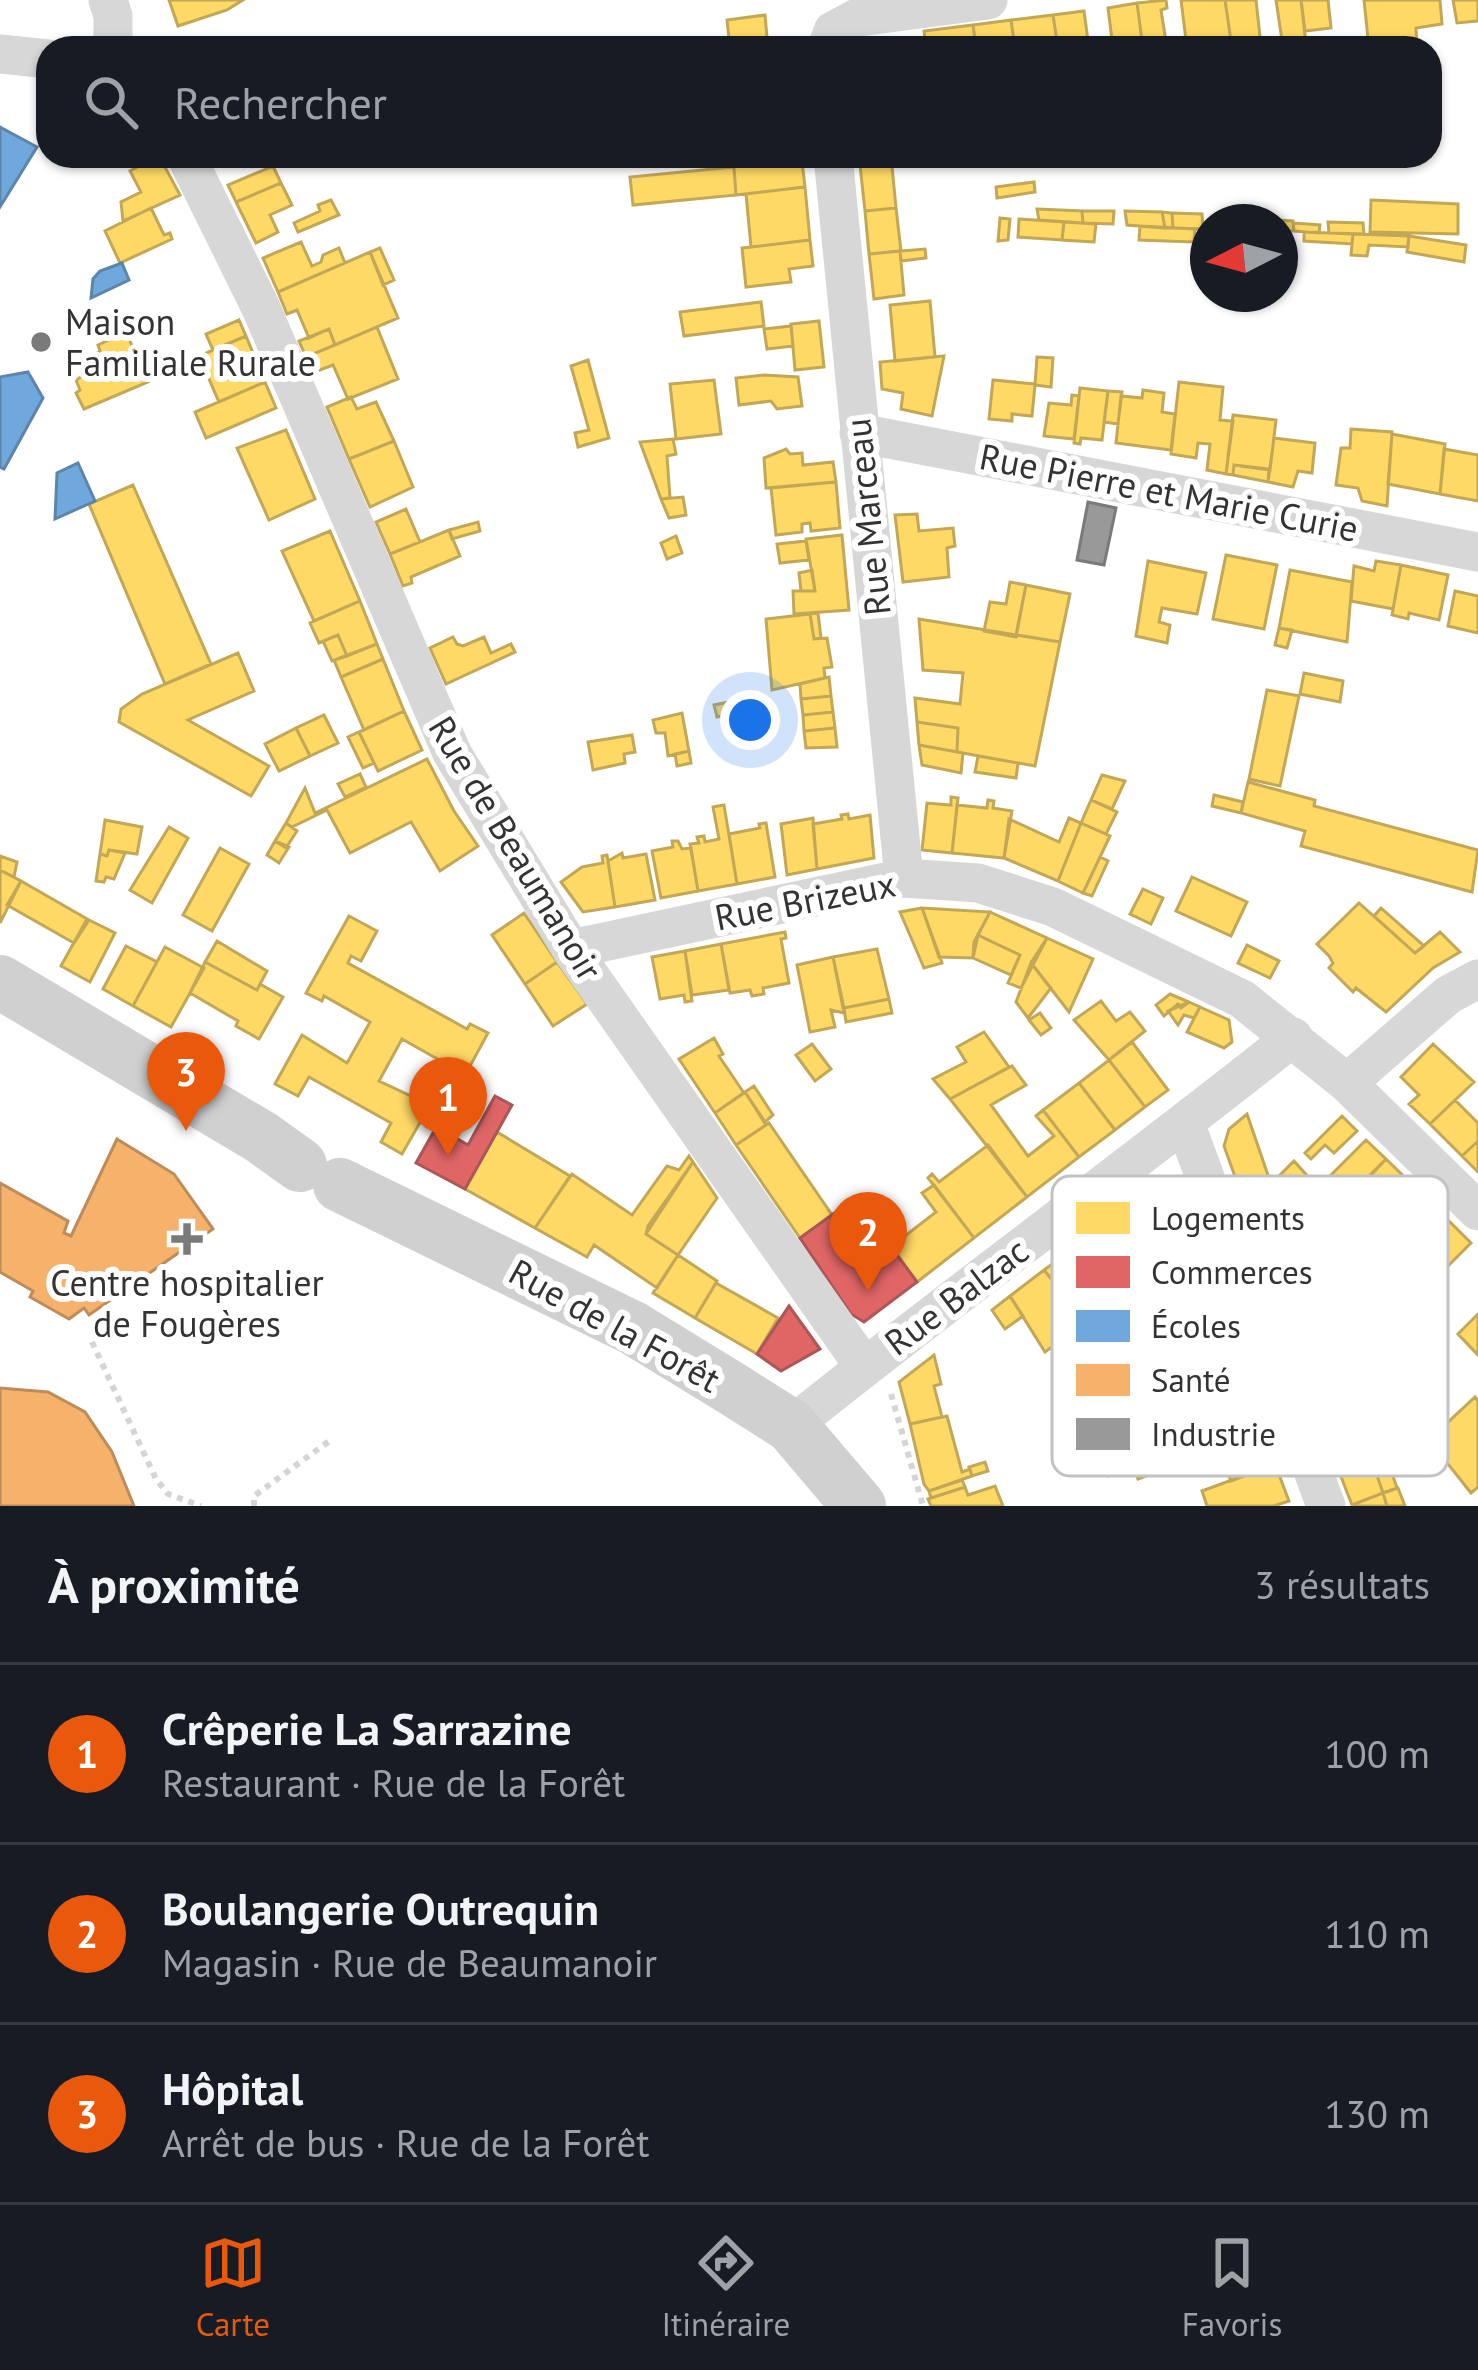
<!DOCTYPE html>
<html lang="fr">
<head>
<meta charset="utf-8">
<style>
  :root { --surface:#171b24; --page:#20242c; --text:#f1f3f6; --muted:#9ea1a6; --line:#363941; --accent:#ea580c }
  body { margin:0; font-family:"PT Sans",sans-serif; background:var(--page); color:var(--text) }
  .compass { position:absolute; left:1190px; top:204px; width:108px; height:108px; border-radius:50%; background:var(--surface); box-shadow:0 3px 9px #0004; rotate:264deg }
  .you { position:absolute; left:750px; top:720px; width:42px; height:42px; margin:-30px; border:9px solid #fff; border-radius:50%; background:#1a73e8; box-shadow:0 0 0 18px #1a73e833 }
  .badge { display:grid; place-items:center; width:78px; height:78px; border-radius:50%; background:var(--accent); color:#fff; font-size:39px; font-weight:700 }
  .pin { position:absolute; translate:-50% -99px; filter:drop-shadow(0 3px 6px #0008) }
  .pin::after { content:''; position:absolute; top:63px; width:42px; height:36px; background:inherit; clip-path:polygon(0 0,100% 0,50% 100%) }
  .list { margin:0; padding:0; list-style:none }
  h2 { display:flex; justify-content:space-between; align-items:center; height:156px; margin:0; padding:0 48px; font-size:51px }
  h2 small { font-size:39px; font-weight:400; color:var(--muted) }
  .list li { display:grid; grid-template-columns:78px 1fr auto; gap:36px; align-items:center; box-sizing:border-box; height:180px; padding:0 48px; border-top:3px solid var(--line) }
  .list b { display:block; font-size:45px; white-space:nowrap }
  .list p { margin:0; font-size:39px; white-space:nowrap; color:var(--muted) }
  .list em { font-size:39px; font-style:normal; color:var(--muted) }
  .icon { flex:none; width:66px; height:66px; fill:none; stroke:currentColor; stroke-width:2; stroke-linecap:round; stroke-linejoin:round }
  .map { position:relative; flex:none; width:1478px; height:1506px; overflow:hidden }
  .search { position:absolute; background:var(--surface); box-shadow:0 3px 9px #0004; left:36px; right:36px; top:36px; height:132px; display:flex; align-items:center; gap:30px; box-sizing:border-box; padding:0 42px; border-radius:36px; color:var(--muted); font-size:45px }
  .sheet { height:696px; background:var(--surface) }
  nav { display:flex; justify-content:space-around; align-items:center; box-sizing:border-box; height:168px; border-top:3px solid var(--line); background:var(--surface); font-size:33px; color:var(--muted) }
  nav a { display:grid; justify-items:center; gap:6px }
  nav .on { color:var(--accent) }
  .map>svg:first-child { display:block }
  .homes { fill:#ffd966; stroke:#c2a757; stroke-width:3 }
  .shops { fill:#e06666; stroke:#ac5757; stroke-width:3 }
  .schools { fill:#6fa8dc; stroke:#5d85a9; stroke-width:3 }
  .health { fill:#f6b26b; stroke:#bc8c5a; stroke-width:3 }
  .industry { fill:#999; stroke:#7a7a7a; stroke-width:3 }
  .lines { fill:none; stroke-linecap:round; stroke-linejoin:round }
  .path { stroke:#d5d5d5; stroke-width:6; stroke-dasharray:6 6; stroke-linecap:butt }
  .street { stroke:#d7d7d7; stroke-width:39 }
  .secondary { stroke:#d0d0d0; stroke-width:54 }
  .poi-dot { fill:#7a7a7a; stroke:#fff; stroke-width:4.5 }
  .labels { text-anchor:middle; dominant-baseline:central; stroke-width:12; stroke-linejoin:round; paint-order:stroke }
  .poi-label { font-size:36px; fill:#333; stroke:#fff; text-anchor:start }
  .street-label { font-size:36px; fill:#333; stroke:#fff }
  .key { fill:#fff; stroke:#c2c2c2; stroke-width:3 }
  .key-label { font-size:33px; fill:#333 }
</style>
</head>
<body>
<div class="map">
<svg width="1478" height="1506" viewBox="0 0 1478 1506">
  <rect width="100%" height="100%" fill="#fff"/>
  <path class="homes" d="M169 0H243L227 10 178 26Z
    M1166 0 1167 8 1161 10 1167 48H1143L1137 3Z
    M1181 0H1225L1232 48H1187Z
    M1225 0H1256L1261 46 1266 48H1232Z
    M1276 0H1301L1306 44 1283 47Z
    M1301 0H1328L1331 28 1305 31Z
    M1364 0H1440L1442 24 1416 28 1417 48H1369Z
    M1453 0H1478V21L1457 23Z
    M1137 3 1143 48H1113L1108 8Z
    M1084 11 1089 48H1058L1053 15Z
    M765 15 768 48H730L727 20Z
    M1053 15 1058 48H1015L1011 20Z
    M1011 20 1015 48H976L973 25Z
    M973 25 976 48H926L924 31Z
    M159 156 180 195 123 221 121 202 141 192 130 171Z
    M733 156H779L780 163 802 161 805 187 736 195Z
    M859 156H891L896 208 865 211Z
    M273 166 281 183 236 202 228 185Z
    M734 167 736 195 633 205 630 177Z
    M1034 182 1035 192 997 198 996 187Z
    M281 183 292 205 270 215 278 232 256 243 236 202Z
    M805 187 810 240 751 247 746 194Z
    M331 200 339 215 298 232 294 223 320 211 318 205Z
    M1371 200 1458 204V234L1370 232Z
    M151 208 164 235 170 233 172 239 120 263 105 231Z
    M896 208 901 251 869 254 865 211Z
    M1037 209 1082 211 1083 223 1039 220Z
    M1082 211H1114L1113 224 1083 223Z
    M1125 211 1162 212 1165 228 1127 225Z
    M1162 212 1172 213 1173 228H1165Z
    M1172 213 1202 214 1203 229 1173 228Z
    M1000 218 1010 219 1008 240 998 241Z
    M1019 219 1064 222 1062 240 1018 237Z
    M1253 219 1293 221 1294 231H1280V222H1254Z
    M1064 222 1096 224 1094 242 1062 240Z
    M1328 222 1363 223 1364 234 1329 233Z
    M1293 223 1320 225 1319 233 1294 231Z
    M1140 226 1195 229 1194 242 1139 240Z
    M1304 232 1353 234 1352 244 1304 241Z
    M1353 234 1409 236 1408 247 1369 245 1367 256 1351 255Z
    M1409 236 1466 245 1464 262 1407 252Z
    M810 240 813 266 789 269 791 282 746 287 742 248Z
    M301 242 312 266 321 262 323 255 339 248 345 263 278 292 263 258Z
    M380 248 394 280 383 285 370 252Z
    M925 249 926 258 901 261 900 251Z
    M900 251 904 295 874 299 869 254Z
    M370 252 398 318 335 345 329 329 309 338 297 310 287 314 278 292Z
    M930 301 935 357 895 361 890 305Z
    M761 302 764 326 684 336 680 312Z
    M239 320 246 336 213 350 206 334Z
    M819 321 824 367 795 370 791 324Z
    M791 326 793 346 767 349 764 329Z
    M377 327 398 379 348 399 333 365 312 373 306 357Z
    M329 329 335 345 306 357 299 341Z
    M126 332 148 382 84 409 76 393 80 390 76 380 88 373 83 359 100 351 98 345Z
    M246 336 265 382 219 402 199 356Z
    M944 356 932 416 901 409 903 393 882 389 880 362Z
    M1037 357 1053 358 1051 387 1035 385 1032 416 1012 414V421L989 419 993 380 1035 384Z
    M588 360 609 438 578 447 575 433 589 430 571 366Z
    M764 375 798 377 802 406 777 409 771 401 739 405 736 378Z
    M714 380 721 434 676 439 670 384Z
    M265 382 276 408 206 438 195 412Z
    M1179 382 1223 387 1220 420 1233 421 1226 474 1207 470 1210 444 1198 443 1196 458 1171 454Z
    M1080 388 1108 391 1102 440 1081 438 1080 444 1074 443Z
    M1143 390 1164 393 1162 412 1175 414 1171 450 1116 443 1121 396 1142 398Z
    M1108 391 1122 392 1118 424 1104 422Z
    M1072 395 1079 396 1074 439 1044 436 1049 403 1071 405Z
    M351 397 357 409 376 402 394 441 349 459 327 407Z
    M1233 415 1276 420 1270 470 1234 465 1233 475 1226 474Z
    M1351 429 1392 432 1387 506 1362 501 1358 488 1336 485 1341 448H1350Z
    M286 430 315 499 269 520 237 448Z
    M1392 434 1445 444 1440 494 1388 484Z
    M1274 438 1315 443 1312 473 1298 471 1293 487 1268 482Z
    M673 439 676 454 667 456 670 498 661 499 640 442Z
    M394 441 413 487 370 507 349 459Z
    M786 449 790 454 802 453 803 465 833 462 836 482 766 488 764 458Z
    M1444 449 1478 455V501L1440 494Z
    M1234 465 1269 469 1268 482 1233 475Z
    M836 482 840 528 811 531 810 523 802 524V532L776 535 771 488Z
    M133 485 211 664 165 684 89 504Z
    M683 497 686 515 669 518 661 499Z
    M406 509 420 542 390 554 376 522Z
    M917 514 919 531 953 528 955 546 947 548 949 577 903 582 895 515Z
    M478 522 480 531 452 539 449 530Z
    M449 530 460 556 411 577 412 583 403 586 390 554Z
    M330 531 360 601 314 621 282 551Z
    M842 535 849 610 794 614 793 591H815L806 539Z
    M676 536 682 553 667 559 661 543Z
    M806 541 809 560 780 563 777 544Z
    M1226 555 1277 565 1264 629 1213 619Z
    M1148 561 1206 573 1197 614 1162 608 1159 622 1170 625 1167 643 1136 636Z
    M1376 561 1401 565 1393 609 1351 601 1354 566 1374 571Z
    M1401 565 1448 575 1439 620 1409 613 1408 619 1392 615Z
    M812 570 815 591H801L799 573Z
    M1290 570 1352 582 1347 642 1279 628Z
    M1010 582 1026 585 1016 637 984 631 990 602 1006 604Z
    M1026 585 1070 594 1060 642 1016 635Z
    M1455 591 1478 596V633L1448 626Z
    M360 601 377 644 347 656 338 635 319 643 310 623Z
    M818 613 821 638 814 639 810 614Z
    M810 614 814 639 827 638 832 667 824 668 825 678 772 690 766 619Z
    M919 619 1060 642 1035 766 957 752 958 728 917 722 915 698 960 704 963 673 923 670Z
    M1279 628 1292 630 1287 648 1275 645Z
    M338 635 347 656 332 661 323 641Z
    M453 637 457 644 463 646 484 637 491 653 511 644 515 652 446 684 430 648Z
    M377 644 383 659 341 677 334 660Z
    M238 653 254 691 188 720 269 766 251 796 119 722 121 709 142 694Z
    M383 659 404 711 364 730 341 677Z
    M1304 673 1343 681 1340 702 1300 694Z
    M829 677 831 696 801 699 800 684Z
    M1267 690 1299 696 1280 786 1249 779Z
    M831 696 833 712 803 715 801 699Z
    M743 699 745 711 717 717 714 705Z
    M404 711 422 750 378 771 359 732Z
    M833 712 835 728 804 731 803 715Z
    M682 713 689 751 668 756 665 733H656L653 720Z
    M324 715 338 743 310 756 296 728Z
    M917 722 958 728 957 752 919 745Z
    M296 728 310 756 279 771 265 744Z
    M835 728 837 747 806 748 804 731Z
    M359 732 374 763 363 768 348 737Z
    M632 735 635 752 624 754 625 763 593 770 588 742Z
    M919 745 963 753 961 773 922 765Z
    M689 751 691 763 677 766 675 754Z
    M978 756 1018 763 1016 778 975 772Z
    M427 759 454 811 478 846 440 871 411 822 350 853 327 810 292 827 286 823 305 788 315 813Z
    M360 774 366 787 345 797 338 784Z
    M1102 775 1125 781 1112 809 1091 800Z
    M1248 782 1315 800 1314 806 1478 850 1472 892 1301 846 1305 831 1241 813Z
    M1214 795 1243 802 1241 813 1212 806Z
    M951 797 958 798 952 853 922 850 927 803 951 805Z
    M988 800 994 801 993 808 1012 811 1004 858 952 853 957 805 987 808Z
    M1091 800 1117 812 1106 834 1081 823Z
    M724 805 737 884 698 891 690 844 699 843 697 837 704 836 705 842 719 839 713 807Z
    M848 814 849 819 870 815 874 858 817 869 813 824 842 819 841 815Z
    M813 818 817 869 787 875 781 824Z
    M1069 818 1081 823 1058 881 1004 858 1009 819 1059 842Z
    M105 820 142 827 137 854 109 850 107 856 100 854Z
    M286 823 297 831 286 848 275 841Z
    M766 823 775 877 737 884 729 834 760 828 759 824Z
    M1081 823 1110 836 1083 893 1058 881Z
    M169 827 188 838 152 903 130 890Z
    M275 841 289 847 279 863 267 855Z
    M672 841H678L682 849 691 848 698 891 661 898 652 851 673 847Z
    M220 848 249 864 212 931 183 915Z
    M109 850 125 853 114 879 106 877 104 882 96 881 100 854 107 856Z
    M622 853 623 858 646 854 655 900 615 907 608 861Z
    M607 855 615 907 583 912 561 882 582 867 603 863 602 856Z
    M0 856 17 862 14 877 0 870Z
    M1100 857 1108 861 1092 896 1083 893Z
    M0 870 21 881 0 923Z
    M1192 877 1247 902 1231 936 1176 911Z
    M21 881 89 920 74 943 7 905Z
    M1143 889 1163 898 1151 924 1130 914Z
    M1359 903 1415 953 1440 932 1460 952 1433 968 1386 1012 1356 988 1353 992 1329 968 1333 963 1329 956 1317 944Z
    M922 908 990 912 974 942 973 958 939 957Z
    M922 908 942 963 924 968 900 912Z
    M1381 908 1424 946 1415 953 1374 916Z
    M990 912 1047 938 1021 988 1008 983 1020 955 978 935Z
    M524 913 557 962 525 984 492 935Z
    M349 916 377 931 361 961 351 956 348 963 467 1029 470 1024 488 1033 463 1079 448 1070 450 1066 402 1039 379 1081 430 1105 402 1154 381 1142 391 1123 309 1077 298 1096 275 1084 302 1035 347 1063 370 1022 324 996 322 1001 306 993Z
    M87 919 115 933 90 982 61 966Z
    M785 932 786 938 781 939 789 983 763 988 764 994 752 996 750 990 730 993 721 944Z
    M978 935 1020 955 1011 975 973 958Z
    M1047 938 1093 959 1069 1012 1031 963Z
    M217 941 267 971 257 990 205 962Z
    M721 944 729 990 692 995 685 951Z
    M1247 945 1279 961 1270 978 1238 963Z
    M126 946 157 962 133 1006 103 989Z
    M165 947 204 968 171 1027 133 1006Z
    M877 949 889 999 844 1008 833 957Z
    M685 951 692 1001 685 1002 684 995 660 999 652 957Z
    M833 957 844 1013 831 1010 835 1027 810 1032 797 965Z
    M205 962 257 990 260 984 283 997 259 1039 236 1026 238 1021 190 993Z
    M557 962 587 1004 553 1026 525 984Z
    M1031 963 1051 988 1028 1018 1016 1002Z
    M1170 994 1189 1002 1181 1008 1178 1004 1164 1016 1156 1005Z
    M889 999 892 1013 846 1022 844 1008Z
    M1101 1001 1116 1021 1130 1012 1145 1031 1109 1060 1074 1020Z
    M1189 1002 1200 1007 1194 1018 1184 1015 1178 1025 1168 1011Z
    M1200 1007 1229 1020 1232 1042 1224 1048 1187 1032Z
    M1040 1013 1051 1028 1041 1035 1029 1020Z
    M984 1032 1009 1067 950 1099 933 1079 966 1062 957 1047Z
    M714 1038 723 1054 719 1056 744 1093 715 1113 679 1059Z
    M1132 1042 1168 1090 1145 1107 1109 1060Z
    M812 1044 831 1069 815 1081 796 1055Z
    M1433 1044 1474 1082 1430 1124 1409 1104 1419 1095 1401 1077Z
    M1109 1060 1145 1107 1115 1130 1079 1083Z
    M1012 1066 1026 1085 991 1105 1028 1156 1054 1136 1036 1116 1043 1110 1079 1157 1027 1197 950 1099Z
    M1079 1083 1115 1130 1079 1157 1043 1110Z
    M754 1086 773 1115 765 1122 745 1092Z
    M745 1092 766 1125 736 1145 715 1113Z
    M1455 1100 1478 1123V1141L1462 1156 1430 1124Z
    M1247 1114 1271 1184 1247 1210 1224 1146 1229 1129Z
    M1342 1116 1357 1131 1334 1153 1325 1145 1311 1159 1305 1153Z
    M769 1123 832 1215 800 1238 736 1145Z
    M497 1132 570 1176 535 1228 465 1189Z
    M1366 1140 1386 1159 1344 1204 1327 1188 1326 1180Z
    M1478 1141V1172L1462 1156Z
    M988 1145 1027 1197 974 1238 928 1178 932 1174 939 1182Z
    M689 1156 693 1162 648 1226 646 1234 678 1255 657 1288 594 1245 587 1257 535 1228 572 1174 632 1215 667 1166 679 1170Z
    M1386 1159 1430 1202 1341 1286 1300 1245Z
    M1294 1161 1338 1210 1314 1233 1271 1184Z
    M693 1162 717 1198 678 1255 646 1234Z
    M934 1185 974 1238 917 1282 884 1236 890 1232 896 1243 936 1212 922 1193Z
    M1430 1202 1471 1243 1437 1277 1395 1234Z
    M1082 1242 1118 1292 1082 1318 1044 1270Z
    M678 1255 717 1281 695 1318 653 1293Z
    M1044 1270 1087 1321 1045 1352 1010 1296Z
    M716 1283 778 1318 757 1354 695 1318Z
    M1010 1296 1023 1316 1005 1329 992 1310Z
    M1478 1314V1355L1458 1334Z
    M934 1355 941 1384 934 1386 942 1417 910 1424 899 1382Z
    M1475 1397 1478 1401V1487L1471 1493 1429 1440Z
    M947 1416 962 1472 970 1469 972 1476 929 1491 924 1484 910 1424Z
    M1262 1425 1275 1464 1231 1481 1221 1455 1196 1463 1192 1453Z
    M1162 1429 1180 1463 1138 1479 1133 1467 1108 1476 1098 1457Z
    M1385 1452 1397 1488 1383 1493 1371 1458Z
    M1371 1458 1383 1493 1352 1505 1338 1469Z
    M985 1462 988 1471 972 1476 969 1467Z
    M1275 1464 1289 1501 1274 1506H1207L1202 1491Z
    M962 1480 965 1487 931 1498 929 1491Z
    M995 1486 1003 1506H931L928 1499 965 1487 968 1495Z
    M1398 1488 1405 1506H1387L1383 1493Z
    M1383 1493 1387 1506H1352V1505Z"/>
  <path class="shops" d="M495 1096 512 1105 465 1189 416 1163 442 1117 462 1128 456 1138 468 1145Z
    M836 1212 870 1263 891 1247 917 1282 864 1322 851 1314 800 1238Z
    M789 1306 820 1349 781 1371 757 1354Z"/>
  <path class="schools" d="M0 127 37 147 0 207Z
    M122 263 129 280 91 298 93 279 100 271Z
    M28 372 43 398 4 469 0 467V377Z
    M78 463 95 501 55 519 57 473Z"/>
  <path class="health" d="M117 1139 174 1174 213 1229 89 1315 84 1308 69 1319 30 1297 33 1291 0 1272V1183L68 1221 64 1233 71 1236Z
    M0 1388 48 1392 85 1412 112 1452 134 1506H0Z"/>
  <path class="industry" d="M1088 502 1116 508 1104 565 1077 560Z"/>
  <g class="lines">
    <path class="path" d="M92 1342 156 1479 168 1494 201 1506
      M891 1394 923 1506
      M254 1506V1496L332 1439"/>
    <path class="street" d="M108 0 113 16V48
      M827 48 833 31 859 17 988 0
      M0 54 48 59
      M186 156 261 308 452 753 571 949 863 1365
      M833 156 904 878
      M859 433 1478 552
      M571 949 904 878 978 883 1053 907 1242 999 1347 1083 1478 1211
      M1347 1083 1448 995 1478 979
      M1185 1123 1326 1506
      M791 1426C956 1293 1128 1169 1293 1037"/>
    <path class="secondary" d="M0 982 261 1137 300 1165
      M340 1185 633 1328 731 1388 791 1426 859 1506"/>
  </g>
  <g class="poi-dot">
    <circle cx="41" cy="342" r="12"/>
    <path d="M181 1221h12v12h12v12h-12v12h-12v-12h-12v-12h12z"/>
  </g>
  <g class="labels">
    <g class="poi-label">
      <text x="65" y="321">Maison<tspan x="65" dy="41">Familiale Rurale</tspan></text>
      <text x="187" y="1282" text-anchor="middle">Centre hospitalier<tspan x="187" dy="41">de Fougères</tspan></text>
    </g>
    <g class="street-label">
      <text transform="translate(1169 492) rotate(11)">Rue Pierre et Marie Curie</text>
      <text transform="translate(867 517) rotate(-96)">Rue Marceau</text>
      <text transform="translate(516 848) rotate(59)">Rue de Beaumanoir</text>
      <text transform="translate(805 900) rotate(-11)">Rue Brizeux</text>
      <text transform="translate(956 1296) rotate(-37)">Rue Balzac</text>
      <text transform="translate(615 1325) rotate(29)">Rue de la Forêt</text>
    </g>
  </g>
  <rect x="1052" y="1176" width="396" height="300" rx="18" class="key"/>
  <rect x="1076" y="1202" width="54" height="32" fill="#ffd966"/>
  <rect x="1076" y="1256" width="54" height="32" fill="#e06666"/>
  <rect x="1076" y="1310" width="54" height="32" fill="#6fa8dc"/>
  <rect x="1076" y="1364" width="54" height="32" fill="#f6b26b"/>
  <rect x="1076" y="1418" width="54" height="32" fill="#999"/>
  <g class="key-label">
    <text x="1151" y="1230">Logements</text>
    <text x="1151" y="1284">Commerces</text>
    <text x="1151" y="1338">Écoles</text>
    <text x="1151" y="1392">Santé</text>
    <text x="1151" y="1446">Industrie</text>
  </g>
</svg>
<svg class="compass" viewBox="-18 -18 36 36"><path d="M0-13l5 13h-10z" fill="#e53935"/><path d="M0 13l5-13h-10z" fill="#9ea1a6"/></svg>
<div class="you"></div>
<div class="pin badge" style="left:448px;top:1156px">1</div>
<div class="pin badge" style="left:868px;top:1291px">2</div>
<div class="pin badge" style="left:186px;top:1131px">3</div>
<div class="search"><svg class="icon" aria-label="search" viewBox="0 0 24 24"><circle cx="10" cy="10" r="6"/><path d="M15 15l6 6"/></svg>Rechercher</div>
</div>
<section class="sheet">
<h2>À proximité<small>3 résultats</small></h2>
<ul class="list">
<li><span class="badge">1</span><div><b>Crêperie La Sarrazine</b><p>Restaurant · Rue de la Forêt</p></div><em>100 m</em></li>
<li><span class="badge">2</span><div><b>Boulangerie Outrequin</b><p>Magasin · Rue de Beaumanoir</p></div><em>110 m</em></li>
<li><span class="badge">3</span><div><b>Hôpital</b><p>Arrêt de bus · Rue de la Forêt</p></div><em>130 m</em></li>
</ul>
</section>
<nav>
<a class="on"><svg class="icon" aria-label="map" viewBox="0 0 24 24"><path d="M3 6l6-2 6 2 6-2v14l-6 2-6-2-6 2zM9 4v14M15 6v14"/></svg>Carte</a>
<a><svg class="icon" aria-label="directions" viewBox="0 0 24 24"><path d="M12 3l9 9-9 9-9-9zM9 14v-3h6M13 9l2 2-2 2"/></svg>Itinéraire</a>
<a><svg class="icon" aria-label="saved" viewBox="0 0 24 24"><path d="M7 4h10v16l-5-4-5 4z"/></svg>Favoris</a>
</nav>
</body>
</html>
